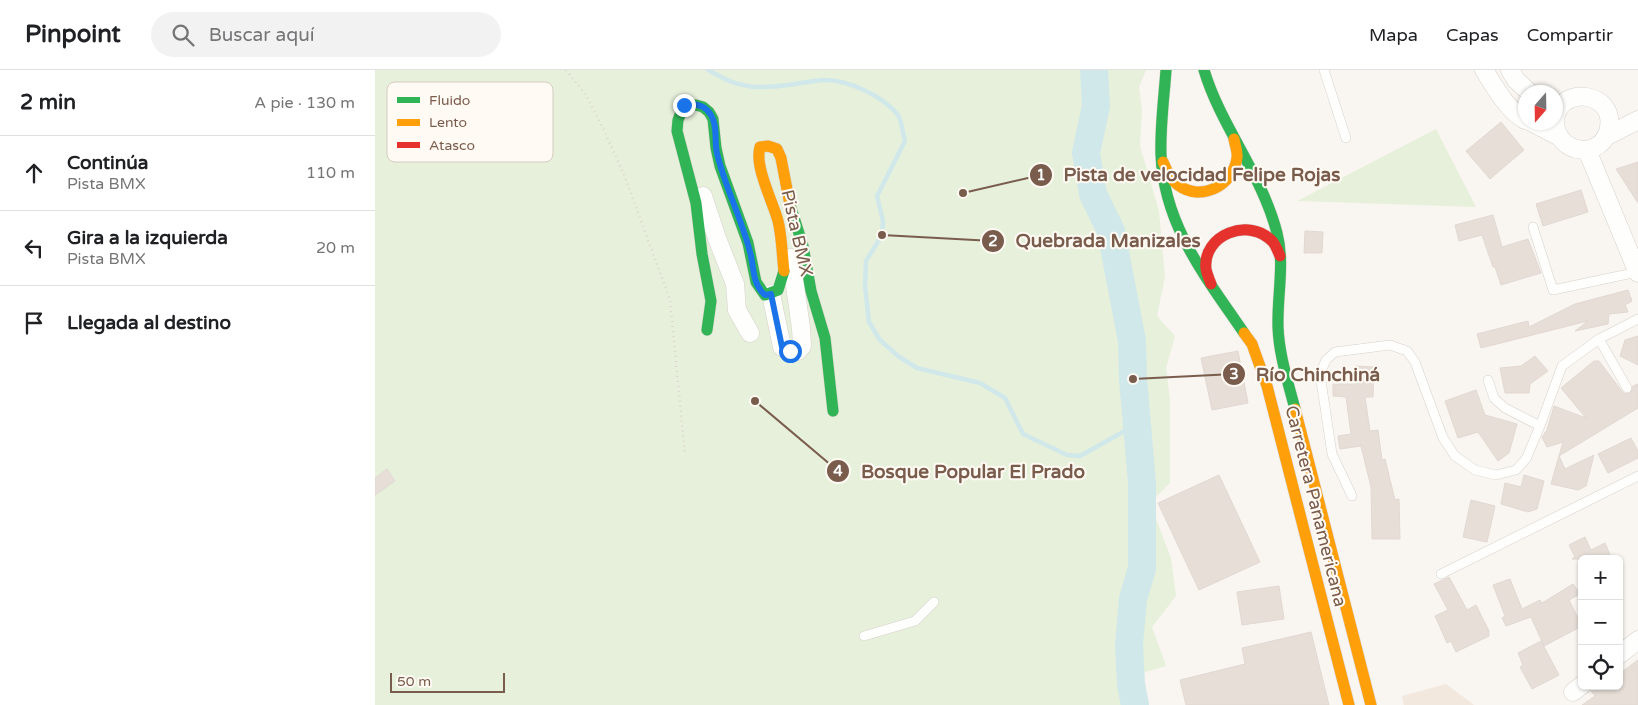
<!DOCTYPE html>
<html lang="es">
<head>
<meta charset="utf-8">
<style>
  :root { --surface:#fff; --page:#f2f2f2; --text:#202124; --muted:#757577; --line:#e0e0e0 }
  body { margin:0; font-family:"Varela Round",sans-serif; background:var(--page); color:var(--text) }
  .controls { position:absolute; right:15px; bottom:15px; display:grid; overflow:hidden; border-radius:8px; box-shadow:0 1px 4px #0004 }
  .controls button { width:45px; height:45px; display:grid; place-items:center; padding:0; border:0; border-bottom:1px solid var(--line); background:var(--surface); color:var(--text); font:25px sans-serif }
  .compass { position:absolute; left:1143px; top:15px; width:45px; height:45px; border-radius:50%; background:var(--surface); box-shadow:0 1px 4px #0004; rotate:200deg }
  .scale { position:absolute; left:15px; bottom:12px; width:115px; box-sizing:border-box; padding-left:5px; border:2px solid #7a5c4d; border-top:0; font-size:14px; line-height:18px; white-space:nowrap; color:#7a5c4d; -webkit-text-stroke:4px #fffaf3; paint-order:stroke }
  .stop { position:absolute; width:15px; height:15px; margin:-11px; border:4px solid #1a73e8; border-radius:50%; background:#fff }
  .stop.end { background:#1a73e8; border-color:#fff; box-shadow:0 1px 5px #0008 }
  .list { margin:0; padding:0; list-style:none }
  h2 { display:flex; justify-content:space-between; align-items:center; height:65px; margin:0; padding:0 20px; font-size:21px }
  h2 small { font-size:16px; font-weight:400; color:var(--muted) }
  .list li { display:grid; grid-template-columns:32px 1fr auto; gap:15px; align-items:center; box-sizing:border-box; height:75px; padding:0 20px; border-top:1px solid var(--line) }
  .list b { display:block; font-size:19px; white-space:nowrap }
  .list p { margin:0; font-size:16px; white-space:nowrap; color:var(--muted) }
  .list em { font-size:16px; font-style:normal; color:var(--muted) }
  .icon { flex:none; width:28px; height:28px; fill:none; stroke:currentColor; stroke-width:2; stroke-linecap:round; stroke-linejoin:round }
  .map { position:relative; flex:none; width:1263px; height:635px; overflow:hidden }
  header { display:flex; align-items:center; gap:30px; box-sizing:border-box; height:70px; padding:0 25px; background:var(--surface); border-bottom:1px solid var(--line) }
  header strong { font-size:24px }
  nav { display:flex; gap:28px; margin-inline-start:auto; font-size:18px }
  .search { width:350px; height:45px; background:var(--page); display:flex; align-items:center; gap:12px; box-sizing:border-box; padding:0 18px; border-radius:28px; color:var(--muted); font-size:19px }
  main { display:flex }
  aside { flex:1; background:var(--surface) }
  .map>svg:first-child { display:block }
  .residential { fill:#f2e8de }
  .green { fill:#e7f0db }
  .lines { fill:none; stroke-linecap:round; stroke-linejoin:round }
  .stream { stroke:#d0e8ea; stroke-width:4.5 }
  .river { stroke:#d0e8ea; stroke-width:28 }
  .building { fill:#e6ded7; stroke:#e2d8d2 }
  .lane-casing { stroke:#d7d1cb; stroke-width:10 }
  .street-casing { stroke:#d7d1cb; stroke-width:19 }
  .fast-casing { stroke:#d9d2cb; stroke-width:12 }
  .slow-casing { stroke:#d9d2cb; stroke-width:12 }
  .jam-casing { stroke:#d9d2cb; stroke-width:12 }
  .path { stroke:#dcd5d0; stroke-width:2.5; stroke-dasharray:1 4; stroke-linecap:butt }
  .lane { stroke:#fefefd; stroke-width:9 }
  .street { stroke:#fefefd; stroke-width:18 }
  .fast { stroke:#30b455; stroke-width:11 }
  .slow { stroke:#ff9f0a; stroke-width:11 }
  .jam { stroke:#e5322d; stroke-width:11 }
  .route { stroke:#1a73e8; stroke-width:6 }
  .labels { text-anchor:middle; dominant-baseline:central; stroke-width:4; stroke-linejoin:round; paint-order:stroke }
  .street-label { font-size:18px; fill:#7a5c4d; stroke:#fffaf3 }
  .key { fill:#fffaf3; stroke:#d7cbc1; stroke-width:1 }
  .key-label { font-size:14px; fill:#7a5c4d }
  .leader { fill:none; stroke:#7a5c4d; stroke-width:2 }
  .callout-dot { fill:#7a5c4d; stroke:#fffaf3; stroke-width:2 }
  .mark-label { font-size:15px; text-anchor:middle; font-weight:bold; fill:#fff }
  .callout-label { font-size:19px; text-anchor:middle; font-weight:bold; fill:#7a5c4d; stroke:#fffaf3; stroke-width:4; stroke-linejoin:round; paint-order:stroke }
</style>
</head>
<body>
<header>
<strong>Pinpoint</strong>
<div class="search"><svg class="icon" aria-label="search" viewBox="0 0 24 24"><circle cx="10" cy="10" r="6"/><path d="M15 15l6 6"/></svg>Buscar aquí</div>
<nav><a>Mapa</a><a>Capas</a><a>Compartir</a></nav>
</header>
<main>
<aside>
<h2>2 min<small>A pie · 130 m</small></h2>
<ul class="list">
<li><svg class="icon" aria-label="ahead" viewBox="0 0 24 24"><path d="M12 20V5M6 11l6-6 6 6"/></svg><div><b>Continúa</b><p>Pista BMX</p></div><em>110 m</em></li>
<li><svg class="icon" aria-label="left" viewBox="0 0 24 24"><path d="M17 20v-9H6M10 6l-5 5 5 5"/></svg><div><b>Gira a la izquierda</b><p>Pista BMX</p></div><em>20 m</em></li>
<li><svg class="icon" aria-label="arrive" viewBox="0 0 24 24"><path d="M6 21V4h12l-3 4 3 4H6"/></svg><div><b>Llegada al destino</b></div></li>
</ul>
</aside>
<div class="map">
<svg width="1263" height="635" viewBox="0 0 1263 635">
  <rect width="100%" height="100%" fill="#f9f5f0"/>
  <path class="residential" d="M1071 614 1099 635H1029L1027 626Z"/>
  <path class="green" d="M0 0H771L764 17 767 41 765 76 784 141 790 207 782 246 800 266 791 298 795 330V413L775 433 796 488 801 526 777 557 791 596 756 606 760 635H0Z
    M1061 59 1101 137 922 131Z"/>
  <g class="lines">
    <path class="stream" d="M333 0C351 10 362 16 383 17 406 18 426 12 448 10 472 9 508 26 523 45 527 52 528 64 530 71L502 126 508 151 507 165 491 191 490 216 494 252 505 270 523 286 542 298 605 313 630 328 648 364 692 385 705 386 762 354"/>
    <path class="river" d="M719 0 721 36 711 83 718 124 736 161 757 271 758 309 767 413V498L758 529 754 575 756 614 760 635"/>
  </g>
  <path class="building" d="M1126 52 1149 80 1115 109 1091 81Z
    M1263 92V133L1241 99Z
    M1206 120 1213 142 1168 156 1161 134Z
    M1118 145 1127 177 1153 169 1166 203 1126 215 1120 197H1118L1107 165 1084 171 1080 155Z
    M930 161 948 162 947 183H929Z
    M1253 220 1257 231 1250 235 1253 242 1234 244 1233 254 1200 261 1213 251 1106 278 1102 264 1153 251 1154 257 1200 234Z
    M1263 266V295L1245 286 1250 270Z
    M863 281 873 333 837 340 826 288Z
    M1160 286 1173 301 1155 314 1154 323H1130L1125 298 1146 296Z
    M1219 291H1224L1249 324 1255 323 1258 316 1263 314V338L1184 386 1188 372 1172 377 1167 367 1172 360 1179 336 1211 348 1186 318Z
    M980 296 999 297 998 327H990L995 361 1003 360 1007 390 1010 389 1020 430 1024 429 1025 469H997L996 417 986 376 965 379 963 366 976 364 971 327 958 326V314H980Z
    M1101 320 1110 345 1142 354 1134 383 1123 391 1103 362 1083 368 1070 331Z
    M1256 368 1263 381V388L1233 403 1223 384Z
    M1219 385 1211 416 1203 420 1176 414 1184 386 1190 399Z
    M12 399 20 411 0 425V408Z
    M844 405 885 492 824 520 783 433Z
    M1149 405 1169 411 1162 439 1153 442 1126 434 1130 413 1146 417Z
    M1096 430 1120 436 1112 472 1088 467Z
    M1210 467 1216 480 1230 473 1237 489H1197L1200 487 1194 475Z
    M1074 507 1092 540 1101 535 1114 561V566L1081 582 1076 571 1072 573 1060 546 1073 540 1059 514Z
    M1135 509 1147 539 1165 530 1167 533 1198 514 1205 524 1194 530 1207 556 1169 576 1156 547 1131 556 1127 548 1130 546 1118 515Z
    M904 516 909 549 867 555 862 522Z
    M936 562 954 635H811L805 610 870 594 867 578Z
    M1166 571 1184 605 1157 619 1145 597 1148 595 1143 583Z
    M1263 590V635H1207L1220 626 1216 621 1217 616H1244V604Z"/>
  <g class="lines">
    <defs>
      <path id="lane" d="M949 0 971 68
        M1158 157 1178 220 1263 202
        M1224 269 1252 318
        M1113 310 1119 328 1130 338 1165 356
        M977 426 957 384 945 304 951 290 960 282 1015 275 1032 281 1040 292 1068 368 1080 386 1100 400 1121 405 1141 400 1151 389 1165 356 1187 296 1224 269 1263 249
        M1066 504 1263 406
        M489 566 540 551 559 532"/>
      <path id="street" d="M1109 0C1120 17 1132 40 1150 50
        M1135 0 1141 10 1154 22
        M1156 52 1183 66
        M1180 52C1182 86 1229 90 1234 57 1240 23 1187 14 1180 48
        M1232 66 1263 50
        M1212 80 1263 203
        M328 126 343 171 360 214 362 240 375 263
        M396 224 407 277 415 281H423L427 276 426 258 416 188
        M1244 585 1263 570
        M1198 622 1207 615"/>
      <path id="fast" d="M791 0C789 28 785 57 786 85 789 156 831 207 869 263
        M829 0C846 57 887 104 902 163 910 194 902 225 903 257 904 285 913 312 920 339
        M415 135 428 176 436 221 450 268 458 341
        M332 260 336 231 327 184 321 133 302 61 303 50 309 35H321L328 37 334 42 338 49 341 78 345 96 373 173 381 212 390 225 403 220 409 201"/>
      <path id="slow" d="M788 92C792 101 795 109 803 115 826 132 858 116 862 88 863 82 860 75 859 69
        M409 201C407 185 407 167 403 151 398 132 379 96 385 77L393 76 402 79 406 88 415 135
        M869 263 877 274 892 316 974 635
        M920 339 996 635"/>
      <path id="jam" d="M836 214C834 209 832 204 831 199 827 165 874 146 898 172 901 176 903 181 905 186"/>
    </defs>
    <use href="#lane" class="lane-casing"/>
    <use href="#street" class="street-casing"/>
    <use href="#fast" class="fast-casing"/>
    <use href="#slow" class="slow-casing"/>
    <use href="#jam" class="jam-casing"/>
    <path class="path" d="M191 0 211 25 226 54 250 107 295 230 310 385"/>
    <use href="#lane" class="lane"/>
    <use href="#street" class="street"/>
    <use href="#fast" class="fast"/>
    <use href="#slow" class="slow"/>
    <use href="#jam" class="jam"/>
  </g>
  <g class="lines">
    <path class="route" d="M309 35C320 33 330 35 336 45 343 56 339 71 342 83 350 118 368 151 376 186 379 200 378 215 390 225L396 224 407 277 415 281"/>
  </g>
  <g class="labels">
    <g class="street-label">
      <text transform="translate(422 163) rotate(77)">Pista BMX</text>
      <text transform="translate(941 436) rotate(76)">Carretera Panamericana</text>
    </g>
  </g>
  <rect x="12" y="12" width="166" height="80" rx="8" class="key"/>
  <rect x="22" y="27" width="23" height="6" fill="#30b455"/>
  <rect x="22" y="49" width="23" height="7" fill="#ff9f0a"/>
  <rect x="22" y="72" width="23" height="6" fill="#e5322d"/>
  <g class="key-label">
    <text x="54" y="35">Fluido</text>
    <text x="54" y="57">Lento</text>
    <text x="54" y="80">Atasco</text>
  </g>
  <path class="leader" d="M588 123L666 105M507 165L618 171M758 309L859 304M380 331L463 401"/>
  <g class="callout-dot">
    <circle cx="588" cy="123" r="5"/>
    <circle cx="507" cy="165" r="5"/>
    <circle cx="758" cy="309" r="5"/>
    <circle cx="380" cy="331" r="5"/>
    <circle cx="666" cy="105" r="12"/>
    <circle cx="618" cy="171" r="12"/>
    <circle cx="859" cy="304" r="12"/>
    <circle cx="463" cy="401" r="12"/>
  </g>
  <g class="mark-label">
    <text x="666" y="110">1</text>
    <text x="618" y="176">2</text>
    <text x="859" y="309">3</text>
    <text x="463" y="406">4</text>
  </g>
  <g class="callout-label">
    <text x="827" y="111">Pista de velocidad Felipe Rojas</text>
    <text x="733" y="177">Quebrada Manizales</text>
    <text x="943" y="311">Río Chinchiná</text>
    <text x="598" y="408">Bosque Popular El Prado</text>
  </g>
</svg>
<div class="controls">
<button>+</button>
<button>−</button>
<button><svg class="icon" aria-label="locate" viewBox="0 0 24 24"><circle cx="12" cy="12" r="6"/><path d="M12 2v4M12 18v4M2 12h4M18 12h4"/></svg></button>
</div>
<svg class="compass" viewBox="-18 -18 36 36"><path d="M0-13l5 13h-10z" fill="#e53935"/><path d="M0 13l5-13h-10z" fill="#757577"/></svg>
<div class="scale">50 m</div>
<div class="stop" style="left:415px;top:281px"></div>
<div class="stop end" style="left:309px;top:35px"></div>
</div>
</main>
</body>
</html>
